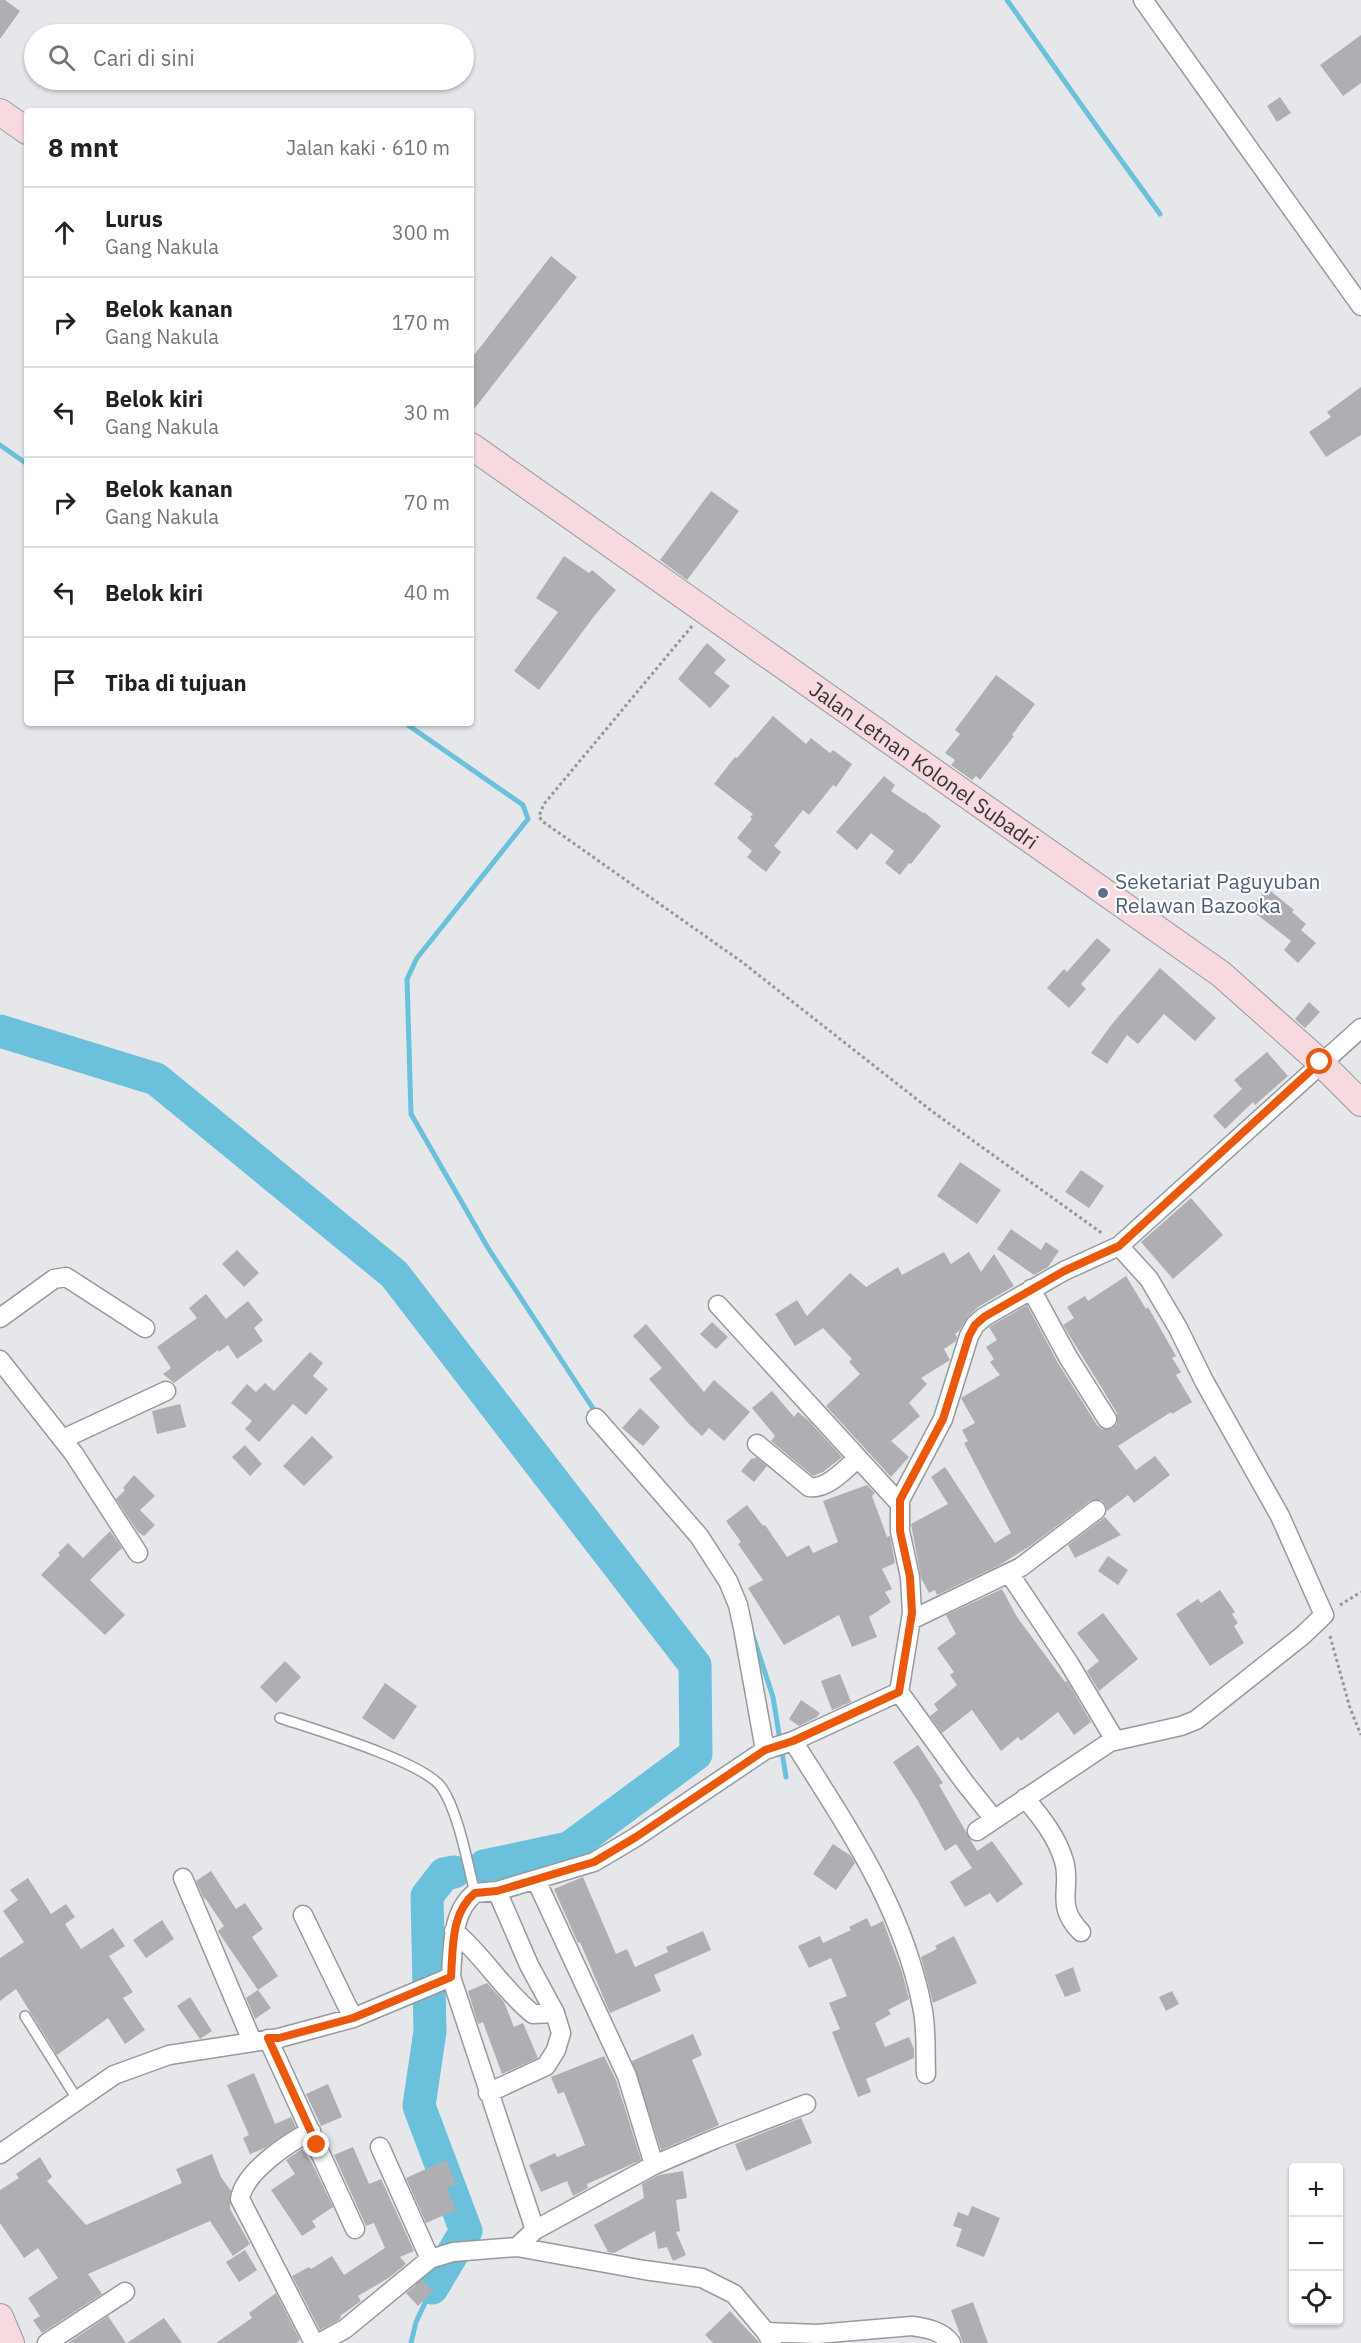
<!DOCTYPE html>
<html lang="id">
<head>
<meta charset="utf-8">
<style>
  :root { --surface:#fff; --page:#f6f6f6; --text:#202124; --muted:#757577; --line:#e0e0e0 }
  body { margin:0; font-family:"IBM Plex Sans",sans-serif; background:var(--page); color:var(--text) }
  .controls { position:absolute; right:18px; bottom:18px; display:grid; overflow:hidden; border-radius:6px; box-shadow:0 2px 4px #0004 }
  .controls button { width:54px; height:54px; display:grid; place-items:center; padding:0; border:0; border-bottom:2px solid var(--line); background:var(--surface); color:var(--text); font:30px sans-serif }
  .stop { position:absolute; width:18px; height:18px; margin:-14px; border:4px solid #ea580c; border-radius:50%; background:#fff }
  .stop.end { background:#ea580c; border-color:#fff; box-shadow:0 2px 6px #0008 }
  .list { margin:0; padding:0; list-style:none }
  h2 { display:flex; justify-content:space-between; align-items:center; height:78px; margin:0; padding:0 24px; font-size:26px }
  h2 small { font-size:20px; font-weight:400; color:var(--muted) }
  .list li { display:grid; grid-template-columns:39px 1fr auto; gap:18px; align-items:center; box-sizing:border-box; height:90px; padding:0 24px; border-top:2px solid var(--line) }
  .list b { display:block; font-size:22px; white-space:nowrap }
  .list p { margin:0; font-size:20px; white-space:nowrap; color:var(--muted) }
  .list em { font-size:20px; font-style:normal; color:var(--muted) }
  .icon { flex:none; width:33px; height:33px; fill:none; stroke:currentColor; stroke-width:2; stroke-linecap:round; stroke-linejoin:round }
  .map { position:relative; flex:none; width:1361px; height:2343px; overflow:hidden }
  .search { position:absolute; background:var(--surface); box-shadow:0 2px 4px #0004; left:24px; top:24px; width:450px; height:66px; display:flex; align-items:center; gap:15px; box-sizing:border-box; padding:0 21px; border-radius:33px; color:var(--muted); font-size:22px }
  .panel { position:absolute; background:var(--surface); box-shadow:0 2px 4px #0004; left:24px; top:108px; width:450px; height:618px; border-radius:6px }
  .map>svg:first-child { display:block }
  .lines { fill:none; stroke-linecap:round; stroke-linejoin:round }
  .stream { stroke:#6bc0db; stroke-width:5 }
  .river { stroke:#6bc0db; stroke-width:33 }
  .building { fill:#afafb3 }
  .service-casing { stroke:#97999c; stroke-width:12 }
  .minor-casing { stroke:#97999c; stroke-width:21 }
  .secondary-casing { stroke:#97999c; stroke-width:28 }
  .path { stroke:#95979a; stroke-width:3; stroke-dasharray:3 3; stroke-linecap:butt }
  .service { stroke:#fff; stroke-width:9 }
  .minor { stroke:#fff; stroke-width:18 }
  .secondary { stroke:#f7d9e0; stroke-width:26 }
  .route { stroke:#ea580c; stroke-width:8 }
  .service-dot { fill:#5c6f8a; stroke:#fff; stroke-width:2 }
  .labels { text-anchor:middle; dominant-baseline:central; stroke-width:4.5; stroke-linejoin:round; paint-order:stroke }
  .street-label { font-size:21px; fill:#323335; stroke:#fff }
  .service-label { font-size:21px; fill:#4e5e75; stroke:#fff; text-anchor:start }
</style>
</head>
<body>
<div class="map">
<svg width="1361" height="2343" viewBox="0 0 1361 2343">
  <rect width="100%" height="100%" fill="#e5e7eb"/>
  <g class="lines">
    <path class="stream" d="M1007 0 1097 127 1160 214
      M0 445 27 464
      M405 723 523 805 528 819 417 958 407 979 411 1114 488 1248 596 1413
      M751 1630 773 1697 786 1777
      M411 2343 416 2322 432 2288"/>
    <path class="river" d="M0 1031 156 1079 394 1274 695 1665 696 1754 569 1848 484 1866
      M432 2288 466 2231 419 2106 430 2031 427 1896 444 1874 454 1872"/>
  </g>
  <path class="building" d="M0 0H5L20 11 0 39Z
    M1361 35V83L1343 96 1320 65Z
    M1280 97 1291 113 1277 122 1267 106Z
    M551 256 577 277 471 413V359Z
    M1361 387V435L1326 457 1309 432 1331 417 1327 412Z
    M711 491 739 511 687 580 660 560Z
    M564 556 589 573 592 570 616 590 595 615 539 690 514 671 558 612 536 598Z
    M707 643 726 660 714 673 730 686 710 708 678 679Z
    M996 675 1035 704 1012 735 1014 736 980 780 976 776 972 780 951 765 955 760 945 753 960 734 955 730Z
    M773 716 806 744 811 738 830 753 833 750 852 764 836 787 833 785 809 815 803 810 774 846 781 852 766 872 747 857 752 851 737 838 752 819 750 817 753 814 714 784 735 757 737 758Z
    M884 776 895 785 891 791 923 813 924 812 941 826 911 864 909 863 900 875 885 863 894 851 871 833 857 850 836 832Z
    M1267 888 1294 910 1292 912 1306 924 1301 930 1316 943 1298 963 1284 950 1291 941 1250 909Z
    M1097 938 1111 950 1081 984 1086 989 1069 1008 1047 988 1064 969 1067 972Z
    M1160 968 1216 1018 1195 1041 1164 1014 1138 1044 1127 1035 1107 1064 1091 1053 1112 1024Z
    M1309 1002 1320 1012 1305 1028 1295 1019Z
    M1267 1052 1288 1076 1255 1105 1253 1102 1225 1129 1213 1116 1242 1089 1234 1080Z
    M960 1162 1001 1190 977 1224 937 1196Z
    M1081 1170 1104 1186 1089 1208 1065 1192Z
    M1191 1198 1223 1235 1173 1279 1141 1242Z
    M1011 1229 1041 1250 1046 1242 1059 1251 1048 1267 1034 1275 997 1249Z
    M237 1250 259 1273 244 1287 222 1264Z
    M944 1252 951 1264 969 1252 981 1272 994 1254 1014 1286 978 1307 968 1317 959 1331 955 1334 957 1337 956 1341 944 1349 950 1360 921 1378 927 1384 909 1403 920 1416 891 1441 909 1457 891 1477 826 1406 860 1374 849 1362 852 1359 823 1328 795 1346 775 1314 797 1300 807 1316 850 1273 866 1287 898 1267 902 1275Z
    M1126 1276 1146 1309 1148 1307 1176 1356 1172 1358 1181 1372 1176 1375 1192 1402 1172 1414 1171 1412 1118 1446 1136 1470 1155 1456 1170 1475 1134 1503 1128 1495 1107 1511 1105 1504 1101 1500 1090 1501 1030 1546 998 1566 937 1595 935 1590 929 1593 921 1578 911 1524 948 1504 931 1477 945 1467 995 1543 1011 1533 964 1443 968 1441 962 1430 975 1423 961 1398 1000 1375 990 1362 994 1359 986 1347 997 1340 989 1327 1027 1305 1058 1363 1097 1425 1102 1429H1112L1117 1424V1413L1063 1325 1074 1318 1067 1307 1085 1296 1088 1301Z
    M206 1294 226 1319 248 1301 263 1320 254 1328 263 1341 237 1359 228 1345 219 1352 218 1350 174 1383 163 1374 171 1368 157 1347 197 1318 189 1308Z
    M712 1322 728 1337 716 1349 700 1334Z
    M646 1324 704 1392 714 1380 750 1412 724 1441 709 1428 702 1436 689 1424 649 1379 662 1368 633 1336Z
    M310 1352 323 1363 313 1376 328 1389 306 1415 293 1404 259 1442 245 1429 252 1421 231 1403 247 1384 256 1392 265 1383 274 1391Z
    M772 1391 794 1417 798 1412 809 1421 842 1457 823 1472 813 1476 771 1441 775 1436 752 1408Z
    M180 1404 186 1427 157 1434 152 1411Z
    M640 1408 660 1427 643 1446 622 1428Z
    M312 1436 333 1457 304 1486 283 1466Z
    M245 1445 262 1464 250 1476 232 1457Z
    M756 1457 767 1466 754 1482 741 1471 752 1458 754 1459Z
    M134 1475 155 1496 140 1510 155 1525 144 1536 138 1532 116 1499 125 1490 123 1488Z
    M867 1485 875 1493 872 1496 887 1537 890 1536 895 1563 882 1569 892 1589 885 1592 891 1602 869 1617 877 1637 852 1647 839 1615 784 1645 748 1588 763 1580 738 1544 741 1542 726 1521 747 1505 763 1526 765 1525 787 1557 809 1545 813 1553 838 1542 823 1501Z
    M1105 1517 1121 1535 1075 1558 1068 1545Z
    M110 1531 122 1548 90 1580 125 1615 105 1635 41 1575 60 1555 58 1553 68 1543 83 1558Z
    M1108 1556 1128 1570 1118 1585 1098 1571Z
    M1002 1589 1017 1617 1065 1682 1067 1681 1091 1722 1074 1735 1058 1712 1021 1741 1018 1737 1001 1751 972 1710 942 1733 930 1716 938 1710 934 1704 957 1685 950 1675 954 1672 937 1648 956 1634 946 1615Z
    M1220 1590 1235 1612 1232 1614 1238 1623 1234 1626 1244 1643 1210 1666 1176 1614 1198 1599 1201 1603Z
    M1103 1613 1138 1659 1099 1691 1087 1671 1099 1661 1077 1633Z
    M285 1661 301 1677 276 1703 260 1687Z
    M840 1674 851 1702 832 1710 821 1681Z
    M385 1683 417 1706 394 1740 362 1718Z
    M801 1700 820 1713 817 1717 799 1726 789 1719Z
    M918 1745 943 1783 939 1785 977 1851 992 1841 1023 1884 997 1903 990 1893 965 1907 950 1882 972 1868 956 1844 945 1851 918 1801 893 1762Z
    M833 1844 851 1856 855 1863 836 1890 813 1874Z
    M211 1871 236 1909 245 1903 263 1929 252 1937 278 1976 258 1990 219 1933 218 1931 224 1926 205 1898 204 1899 196 1881Z
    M583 1877 616 1954 627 1949 635 1967 668 1952 666 1947 703 1931 711 1950 654 1975 661 1991 610 2013 580 1942 578 1943 554 1889Z
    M28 1878 51 1914 66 1904 75 1917 65 1924 81 1949 113 1928 125 1946 109 1956 133 1992 123 1998 145 2030 125 2044 108 2018 57 2055 16 1989 0 2001V1958L24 1942 3 1911 18 1900 10 1890Z
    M867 1918 871 1927 883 1921 902 1972 909 1999 888 2010 891 2014 875 2023 885 2047 909 2037 914 2049V2058L866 2079 871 2092 858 2097 832 2032 840 2029 829 2003 847 1996 831 1958 809 1968 798 1946 820 1936 823 1943 851 1930 849 1927Z
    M162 1920 174 1939 146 1958 133 1940Z
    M954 1936 977 1983 933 2003 921 1957 937 1949 935 1946Z
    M1073 1967 1081 1991 1065 1997 1055 1975Z
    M487 1983 504 2002 514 2027 523 2023 538 2058 502 2074 483 2022 478 2024 468 1991Z
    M258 1990 271 2008 255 2019 246 1998Z
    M1172 1991 1179 2004 1166 2011 1159 1997Z
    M190 1997 212 2031 200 2039 177 2006Z
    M693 2034 702 2055 692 2060 719 2125 661 2150 632 2061Z
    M604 2056 616 2080 641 2160 587 2184 588 2188 573 2196 567 2181 541 2192 529 2165 555 2153 557 2157 585 2145 564 2092 558 2094 551 2077Z
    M254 2073 275 2124 291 2117 296 2127 265 2148 250 2154 243 2138 249 2135 227 2085Z
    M328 2084 342 2117 321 2126 306 2094Z
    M801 2118 812 2143 746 2171 735 2144Z
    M353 2147 369 2184 381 2179 414 2251 400 2257 406 2264 390 2277 358 2296 361 2301 340 2316 341 2317 339 2320 320 2330 292 2276 309 2267 311 2269 332 2256 344 2275 385 2248 374 2223 366 2226 334 2155Z
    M302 2149 313 2165 333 2207 312 2221 316 2227 302 2236 271 2190 295 2174 286 2160Z
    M212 2154 221 2177 231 2191 230 2209 250 2244 233 2256 210 2221 88 2274 102 2294 42 2333 33 2320 40 2316 28 2298 58 2278 38 2248 24 2258 0 2223V2190L19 2178 16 2174 40 2157 52 2177 47 2181 86 2225 182 2183 176 2169Z
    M446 2160 456 2184 447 2188 456 2210 426 2223 406 2178Z
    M683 2171 687 2198 676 2200 680 2231 676 2232 686 2255 673 2261 667 2247 658 2249 655 2231 614 2253 608 2252 594 2225 644 2198 642 2184 659 2175Z
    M972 2206 1000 2218 984 2257 956 2246 962 2229 953 2226 958 2212 968 2216Z
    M245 2250 257 2270 239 2282 226 2262Z
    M422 2280 433 2291 418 2306 406 2293Z
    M276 2293 300 2340 296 2343H216L252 2318 249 2313Z
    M973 2302 988 2343H963L951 2310Z
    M730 2311 758 2341 759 2343H713L705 2335Z
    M108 2316 126 2343H68Z
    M164 2318 182 2343H127Z"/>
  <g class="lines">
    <defs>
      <path id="service" d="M280 1718C313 1729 425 1762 442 1788 459 1814 467 1862 475 1893
        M25 2016 77 2099"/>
      <path id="minor" d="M1143 0 1361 306
        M1031 1289 1068 1357 1107 1419
        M718 1305 900 1504
        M0 1318 54 1279 66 1277 145 1328
        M0 1360 74 1454 138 1553
        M596 1418 699 1536 728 1581 738 1605 743 1628 765 1750
        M63 1439 166 1391
        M757 1444 809 1487C827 1490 845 1469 857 1459
        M1009 1573 1069 1663 1115 1740
        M911 1620 1021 1567 1096 1510
        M899 1692 965 1783 993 1818
        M793 1741C847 1827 902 1905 922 2006 927 2027 925 2052 926 2074
        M1025 1798C1041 1817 1057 1837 1064 1861 1072 1888 1054 1905 1081 1932
        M977 1831 1110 1742 1181 1726 1196 1720 1302 1636 1324 1615 1280 1516 1204 1381 1178 1328 1149 1279 1119 1246
        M183 1878 252 2041
        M536 1880 627 2076 654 2165
        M303 1915 353 2018
        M454 1931C484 1956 503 1990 533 2014L555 2013
        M451 1977 535 2230
        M268 2039 355 2229
        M488 2093 546 2066 556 2050 561 2033 555 2013 529 1965 497 1891
        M311 2131C288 2143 244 2172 240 2199L314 2343
        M380 2147 430 2259
        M0 2154 114 2075 169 2055 279 2038 353 2018 451 1977C453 1948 451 1912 475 1893L497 1891 594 1862 636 1837 765 1750 793 1741 899 1692 912 1613 910 1577 900 1531V1500L943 1419 969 1336 975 1325 984 1317 1064 1271 1119 1246 1361 1028
        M517 2247 535 2230 654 2165 715 2139 806 2104
        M766 2332 817 2334 912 2326C927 2328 942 2331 951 2343
        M47 2343 125 2292
        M319 2343 345 2329 430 2259 453 2252 517 2247 644 2270 702 2278 734 2294 766 2332 772 2343"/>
      <g id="secondary">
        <path d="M0 112 27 131"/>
        <path id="s1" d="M471 446 1221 974 1320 1062 1361 1103"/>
        <path d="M0 2317 11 2343"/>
      </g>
    </defs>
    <use href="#service" class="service-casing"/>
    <use href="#minor" class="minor-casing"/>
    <use href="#secondary" class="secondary-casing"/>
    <path class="path" d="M692 626 544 804 539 816 542 821 742 962 933 1112 1103 1234
      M1340 1605 1361 1592
      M1330 1636 1350 1708 1361 1735"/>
    <use href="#service" class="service"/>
    <use href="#minor" class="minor"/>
    <use href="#secondary" class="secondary"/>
  </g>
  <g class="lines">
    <path class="route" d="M317 2145 268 2038H279L353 2018 451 1977C453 1948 451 1912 475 1893L497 1891 594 1862 636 1837 765 1750 793 1741 899 1692 912 1613 910 1577 900 1531V1500L943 1419 969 1336 975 1325 984 1317 1064 1271 1119 1246 1320 1062"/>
  </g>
  <circle class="service-dot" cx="1103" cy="893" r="6"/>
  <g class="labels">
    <g class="street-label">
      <text stroke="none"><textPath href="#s1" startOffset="554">Jalan Letnan Kolonel Subadri</textPath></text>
    </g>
    <g class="service-label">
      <text x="1115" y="881">Seketariat Paguyuban<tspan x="1115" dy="24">Relawan Bazooka</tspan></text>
    </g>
  </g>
</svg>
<div class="controls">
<button>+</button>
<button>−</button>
<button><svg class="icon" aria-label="locate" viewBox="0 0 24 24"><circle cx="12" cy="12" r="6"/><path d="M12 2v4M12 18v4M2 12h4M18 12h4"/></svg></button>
</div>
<div class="stop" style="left:1320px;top:1062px"></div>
<div class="stop end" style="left:317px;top:2145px"></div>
<div class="search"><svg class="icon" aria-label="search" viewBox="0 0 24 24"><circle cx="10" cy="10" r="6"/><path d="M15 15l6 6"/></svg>Cari di sini</div>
<section class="panel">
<h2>8 mnt<small>Jalan kaki · 610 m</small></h2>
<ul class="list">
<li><svg class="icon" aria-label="ahead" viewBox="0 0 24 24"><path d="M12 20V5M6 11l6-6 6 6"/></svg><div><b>Lurus</b><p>Gang Nakula</p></div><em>300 m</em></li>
<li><svg class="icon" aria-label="right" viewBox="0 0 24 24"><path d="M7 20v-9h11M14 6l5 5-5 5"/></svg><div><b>Belok kanan</b><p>Gang Nakula</p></div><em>170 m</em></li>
<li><svg class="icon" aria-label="left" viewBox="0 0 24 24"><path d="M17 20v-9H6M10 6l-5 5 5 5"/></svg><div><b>Belok kiri</b><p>Gang Nakula</p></div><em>30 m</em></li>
<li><svg class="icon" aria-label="right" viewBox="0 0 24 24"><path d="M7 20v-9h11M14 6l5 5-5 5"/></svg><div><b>Belok kanan</b><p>Gang Nakula</p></div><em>70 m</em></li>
<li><svg class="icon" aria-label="left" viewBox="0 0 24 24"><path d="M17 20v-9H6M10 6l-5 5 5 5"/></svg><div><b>Belok kiri</b></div><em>40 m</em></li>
<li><svg class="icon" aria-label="arrive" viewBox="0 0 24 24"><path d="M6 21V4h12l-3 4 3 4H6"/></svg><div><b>Tiba di tujuan</b></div></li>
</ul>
</section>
</div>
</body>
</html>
